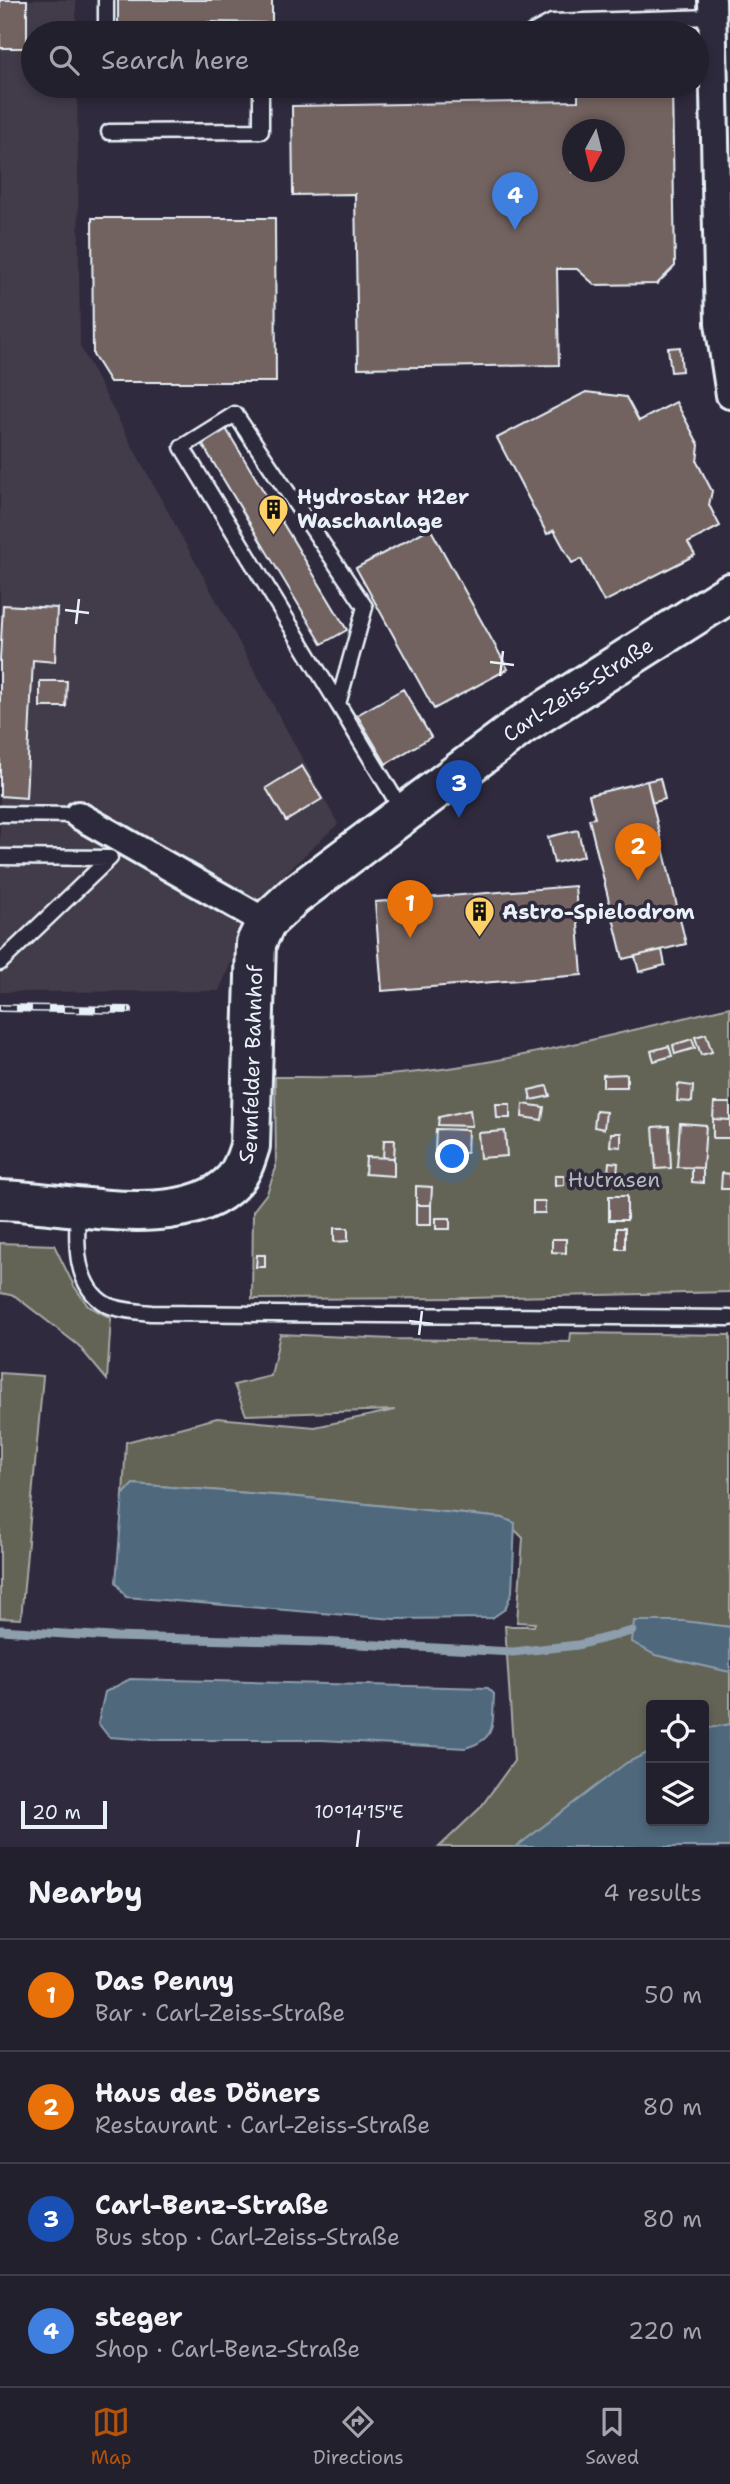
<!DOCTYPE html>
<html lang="en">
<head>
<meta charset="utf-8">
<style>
  :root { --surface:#23202e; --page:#2f2d3a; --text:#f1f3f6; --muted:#a3a3aa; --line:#403e4a; --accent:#b45309 }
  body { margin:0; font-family:"Shantell Sans",sans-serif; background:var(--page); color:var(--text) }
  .controls { position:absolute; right:21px; bottom:21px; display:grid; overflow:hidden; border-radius:7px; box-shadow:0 4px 10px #0003 }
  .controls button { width:63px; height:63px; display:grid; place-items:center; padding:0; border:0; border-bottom:2px solid var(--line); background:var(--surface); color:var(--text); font:35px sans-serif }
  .compass { position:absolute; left:562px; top:119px; width:63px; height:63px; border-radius:50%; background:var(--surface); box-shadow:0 4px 10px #0003; rotate:187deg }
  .scale { position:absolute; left:21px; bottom:18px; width:86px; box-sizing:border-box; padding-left:7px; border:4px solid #e8f1f8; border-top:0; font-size:19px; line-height:24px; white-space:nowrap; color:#e8f1f8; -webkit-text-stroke:5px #2f2a3d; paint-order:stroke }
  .you { position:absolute; left:453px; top:1157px; width:24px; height:24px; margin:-18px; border:5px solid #fff; border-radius:50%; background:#1a73e8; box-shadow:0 0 0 10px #1a73e833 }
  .badge { display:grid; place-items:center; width:46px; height:46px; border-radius:50%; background:var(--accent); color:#fff; font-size:23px; font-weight:700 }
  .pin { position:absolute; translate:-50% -58px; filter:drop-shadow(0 2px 4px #0008) }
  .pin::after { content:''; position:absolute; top:37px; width:24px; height:21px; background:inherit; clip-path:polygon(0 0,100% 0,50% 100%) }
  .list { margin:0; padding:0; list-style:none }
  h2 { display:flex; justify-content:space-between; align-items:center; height:91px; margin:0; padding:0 28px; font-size:30px }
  h2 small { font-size:23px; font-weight:400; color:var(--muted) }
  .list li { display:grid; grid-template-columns:46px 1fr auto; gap:21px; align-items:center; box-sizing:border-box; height:112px; padding:0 28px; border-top:2px solid var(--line) }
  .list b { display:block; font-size:26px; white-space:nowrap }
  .list p { margin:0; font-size:23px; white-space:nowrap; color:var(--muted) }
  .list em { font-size:23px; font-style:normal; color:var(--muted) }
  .icon { flex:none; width:38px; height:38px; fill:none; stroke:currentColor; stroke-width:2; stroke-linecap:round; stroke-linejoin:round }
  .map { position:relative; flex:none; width:730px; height:1847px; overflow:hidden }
  .search { position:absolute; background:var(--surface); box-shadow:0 4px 10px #0003; left:21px; right:21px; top:21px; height:77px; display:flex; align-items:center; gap:18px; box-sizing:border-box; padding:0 24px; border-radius:38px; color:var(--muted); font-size:26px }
  .sheet { height:539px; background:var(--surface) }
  nav { display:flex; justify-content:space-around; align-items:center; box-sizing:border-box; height:98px; border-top:2px solid var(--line); background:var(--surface); font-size:19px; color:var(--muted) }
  nav a { display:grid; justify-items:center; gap:4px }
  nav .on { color:var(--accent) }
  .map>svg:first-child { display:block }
  .built { fill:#433b48 }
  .green { fill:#646456; stroke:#a6aaa7; stroke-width:2; fill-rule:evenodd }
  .water { fill:#50677b; stroke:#8d9ead; stroke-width:2 }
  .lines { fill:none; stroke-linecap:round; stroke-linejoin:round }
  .stream { stroke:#8d9ead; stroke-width:9 }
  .building { fill:#736460; stroke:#e8f1f8; stroke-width:2; fill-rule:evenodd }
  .lane-casing { stroke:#e8f1f8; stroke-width:19 }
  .street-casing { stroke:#e8f1f8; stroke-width:32 }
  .secondary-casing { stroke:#e8f1f8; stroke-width:44 }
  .lane { stroke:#2f2a3d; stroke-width:14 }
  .street { stroke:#2f2a3d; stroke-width:26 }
  .secondary { stroke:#2f2a3d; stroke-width:38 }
  .rail-casing { stroke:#e8f1f8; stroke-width:8 }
  .rail { stroke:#2f2a3d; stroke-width:5; stroke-dasharray:16; stroke-linecap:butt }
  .ticks { fill:none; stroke:#e8f1f8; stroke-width:2.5 }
  .labels { text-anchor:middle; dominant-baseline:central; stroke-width:7; stroke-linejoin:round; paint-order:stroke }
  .poi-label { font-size:21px; font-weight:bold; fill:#e8f1f8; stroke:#2f2a3d; text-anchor:start }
  .street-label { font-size:21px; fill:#e8f1f8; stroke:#2f2a3d }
  .park-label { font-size:21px; fill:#b3b9b7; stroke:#2f2a3d }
  .ticks-label { font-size:18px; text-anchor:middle; fill:#e8f1f8; stroke:#2f2a3d; stroke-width:7; stroke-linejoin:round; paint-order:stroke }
</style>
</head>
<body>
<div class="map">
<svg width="730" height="1847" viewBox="0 0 730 1847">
  <rect width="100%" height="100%" fill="#2f2a3d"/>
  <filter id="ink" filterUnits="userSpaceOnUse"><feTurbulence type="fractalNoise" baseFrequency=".0143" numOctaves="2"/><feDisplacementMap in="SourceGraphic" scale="14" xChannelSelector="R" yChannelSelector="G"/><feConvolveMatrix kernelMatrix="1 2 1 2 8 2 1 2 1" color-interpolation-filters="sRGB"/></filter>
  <g filter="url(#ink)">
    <path class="built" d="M0 0H76V33H33V86H77L80 346 136 453 338 824 257 900 219 991 0 992Z"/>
    <path class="green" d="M730 1007V1292L469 1298 252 1299 253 1211 267 1193 276 1168 275 1077C307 1077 340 1078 372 1076 493 1069 612 1034 730 1007Z
      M0 1243 54 1245 74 1286 88 1306 111 1318 107 1380 78 1345 15 1296 0 1293Z
      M571 1333 730 1335V1847H439L480 1808 514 1761 505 1626H534L535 1623 517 1622 523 1538 503 1518 298 1497 133 1484 123 1495 126 1442 217 1418 315 1427 395 1410 246 1415 234 1385 271 1376 280 1334 392 1339 570 1342ZM651 1705H704V1821H651Z
      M0 1373 43 1376 21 1619 0 1618Z"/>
    <path class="water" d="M133 1484 298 1497 503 1518 515 1523 512 1592 505 1609 492 1618 394 1619 126 1597 116 1582 123 1495Z
      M634 1621H684L730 1627V1672L655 1655 632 1642Z
      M130 1679 488 1688 494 1694C492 1724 498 1739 465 1748L322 1740H151L109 1737 98 1723 105 1692Z
      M730 1724V1847H516L626 1763 651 1751V1821H704V1729Z"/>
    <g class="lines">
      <path class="stream" d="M0 1630 112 1637 320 1642 513 1652 578 1645 632 1631"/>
    </g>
    <path class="building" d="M0 0H27V48H0Z
      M118 0H272V23L208 22V33H118Z
      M578 86H672L675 266 657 284 595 285 577 269H557L559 365 358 368 355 194 293 195 292 106 578 101ZM572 130H614V172H572Z
      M92 218H275L276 382H110L93 355Z
      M680 347 682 371 671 372 668 348Z
      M586 392 626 397 639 421 676 402 699 445 697 462 712 491 709 505 720 526 688 543 695 555 604 602 581 559 572 563 554 530 547 534 497 438Z
      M225 427 347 630 322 644 201 442Z
      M430 528 508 669 434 709 356 568Z
      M3 605 57 608 55 662 33 660 26 798 0 796V659Z
      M40 681H67L66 707H40Z
      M403 689 431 737 386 764 357 715Z
      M302 766 322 799 286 821 266 788Z
      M660 778 665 799 652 803 647 781Z
      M647 781 686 944 623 959 589 819 595 818 589 795Z
      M578 830 584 856 554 863 548 837Z
      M575 886 582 975 382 991 375 902Z
      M662 950 665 965 639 972 635 956Z
      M706 1034 712 1052 701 1055 695 1037Z
      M692 1039 695 1048 675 1054 673 1045Z
      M669 1046 672 1056 654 1061 651 1051Z
      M627 1074V1087H603V1075Z
      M678 1084 693 1086 692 1102 677 1101Z
      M547 1086 550 1096 531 1100 529 1090Z
      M714 1103H730V1120L713 1119Z
      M496 1104H510V1118H497Z
      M523 1104 544 1107 542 1120 522 1117Z
      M470 1110 472 1126 438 1125 439 1117Z
      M596 1111 606 1112 604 1129 594 1127Z
      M713 1119 730 1120V1138H713Z
      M680 1123 706 1125 703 1168 677 1167Z
      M669 1126 671 1168 656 1169 653 1127Z
      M436 1129 468 1130 467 1153 435 1151Z
      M505 1131 507 1156 480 1158 478 1133Z
      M611 1133H621V1147L610 1146Z
      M384 1140H395L394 1158H383Z
      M366 1157 394 1158V1176L365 1174Z
      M609 1162 618 1163 617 1175 608 1174Z
      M692 1168H703V1183L692 1182Z
      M722 1173 730 1174V1189H721Z
      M555 1176H564V1185L555 1186Z
      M416 1186 432 1187 431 1205H416Z
      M609 1196H627V1220H609Z
      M533 1201H545V1213H533Z
      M416 1205H431V1225H416Z
      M436 1218H450V1229H436Z
      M334 1228H348V1241L334 1242Z
      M617 1228H625V1249H617Z
      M552 1239H566V1253L552 1252Z
      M257 1255H265V1267H256Z"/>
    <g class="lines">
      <defs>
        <path id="lane" d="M106 0V33
          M531 33 552 22 712 17
          M109 132 261 131V86
          M338 704 182 447 235 414 365 607 338 704 403 812
          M0 814 78 815
          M0 857 110 858 0 963
          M78 1210C76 1242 74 1287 107 1305 120 1311 137 1311 151 1313L730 1318"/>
        <path id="street" d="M712 0 719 323 730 395
          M78 815 266 922"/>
        <g id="secondary">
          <path id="s1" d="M0 1200C64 1201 186 1234 234 1180 243 1170 246 1158 250 1146L256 943 266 922 294 896 522 725 730 593"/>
        </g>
      </defs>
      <use href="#lane" class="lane-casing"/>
      <use href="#street" class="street-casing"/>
      <use href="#secondary" class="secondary-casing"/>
      <use href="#lane" class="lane"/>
      <use href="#street" class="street"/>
      <use href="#secondary" class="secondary"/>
      <defs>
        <path id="rail" d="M0 1008 129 1010"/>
      </defs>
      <use href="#rail" class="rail-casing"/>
      <use href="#rail" class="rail"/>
    </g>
  </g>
  <path class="ticks" d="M65 610 89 613M76 624 79 599M490 662 514 665M500 676 503 651M409 1321 433 1324M419 1335 422 1311M357 1847 359 1830"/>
  <defs>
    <symbol id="building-pin" viewBox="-11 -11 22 30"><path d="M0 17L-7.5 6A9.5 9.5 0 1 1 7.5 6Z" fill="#ffd166" stroke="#2f2a3d"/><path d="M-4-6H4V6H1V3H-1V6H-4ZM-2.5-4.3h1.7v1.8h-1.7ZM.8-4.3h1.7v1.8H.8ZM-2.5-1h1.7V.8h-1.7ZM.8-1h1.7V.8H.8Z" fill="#111"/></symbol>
  </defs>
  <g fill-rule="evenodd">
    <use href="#building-pin" x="256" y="492" width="35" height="47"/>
    <use href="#building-pin" x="462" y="894" width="35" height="47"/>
  </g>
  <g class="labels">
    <g class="poi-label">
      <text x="297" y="497">Hydrostar H2er<tspan x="297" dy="24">Waschanlage</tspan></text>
      <text x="502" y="912">Astro-Spielodrom</text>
    </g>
    <g class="street-label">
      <text stroke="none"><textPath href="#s1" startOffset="896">Carl-Zeiss-Straße</textPath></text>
      <text stroke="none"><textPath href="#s1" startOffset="362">Sennfelder Bahnhof</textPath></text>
    </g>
    <g class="park-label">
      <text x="614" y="1180">Hutrasen</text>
    </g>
  </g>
  <g class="ticks-label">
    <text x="359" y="1818">10°14'15"E</text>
  </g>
</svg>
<div class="controls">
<button><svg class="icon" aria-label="locate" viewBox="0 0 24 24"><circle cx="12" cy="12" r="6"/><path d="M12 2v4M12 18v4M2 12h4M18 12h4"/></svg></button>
<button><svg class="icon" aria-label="layers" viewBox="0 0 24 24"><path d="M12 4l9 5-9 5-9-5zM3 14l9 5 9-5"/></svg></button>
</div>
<svg class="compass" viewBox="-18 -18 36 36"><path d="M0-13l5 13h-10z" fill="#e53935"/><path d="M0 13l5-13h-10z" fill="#a3a3aa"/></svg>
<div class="scale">20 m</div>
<div class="you"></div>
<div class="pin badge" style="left:410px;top:938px;background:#e8710a">1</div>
<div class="pin badge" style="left:638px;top:881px;background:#e8710a">2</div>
<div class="pin badge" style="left:459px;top:818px;background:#1a4fb4">3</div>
<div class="pin badge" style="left:515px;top:230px;background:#3f7fe0">4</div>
<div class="search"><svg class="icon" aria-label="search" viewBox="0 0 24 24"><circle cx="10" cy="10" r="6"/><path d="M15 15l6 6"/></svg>Search here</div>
</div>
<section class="sheet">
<h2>Nearby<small>4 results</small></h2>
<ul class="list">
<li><span class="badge" style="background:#e8710a">1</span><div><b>Das Penny</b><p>Bar · Carl-Zeiss-Straße</p></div><em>50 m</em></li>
<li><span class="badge" style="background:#e8710a">2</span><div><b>Haus des Döners</b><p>Restaurant · Carl-Zeiss-Straße</p></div><em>80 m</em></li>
<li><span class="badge" style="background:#1a4fb4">3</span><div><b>Carl-Benz-Straße</b><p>Bus stop · Carl-Zeiss-Straße</p></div><em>80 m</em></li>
<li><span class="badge" style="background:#3f7fe0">4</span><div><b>steger</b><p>Shop · Carl-Benz-Straße</p></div><em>220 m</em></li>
</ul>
</section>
<nav>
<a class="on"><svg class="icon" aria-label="map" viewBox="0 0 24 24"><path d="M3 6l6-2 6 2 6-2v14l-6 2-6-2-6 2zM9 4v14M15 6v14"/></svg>Map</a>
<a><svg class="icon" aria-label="directions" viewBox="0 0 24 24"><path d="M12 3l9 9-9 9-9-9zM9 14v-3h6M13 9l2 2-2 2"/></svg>Directions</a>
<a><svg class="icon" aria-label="saved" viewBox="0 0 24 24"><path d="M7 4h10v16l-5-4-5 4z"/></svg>Saved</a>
</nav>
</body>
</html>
